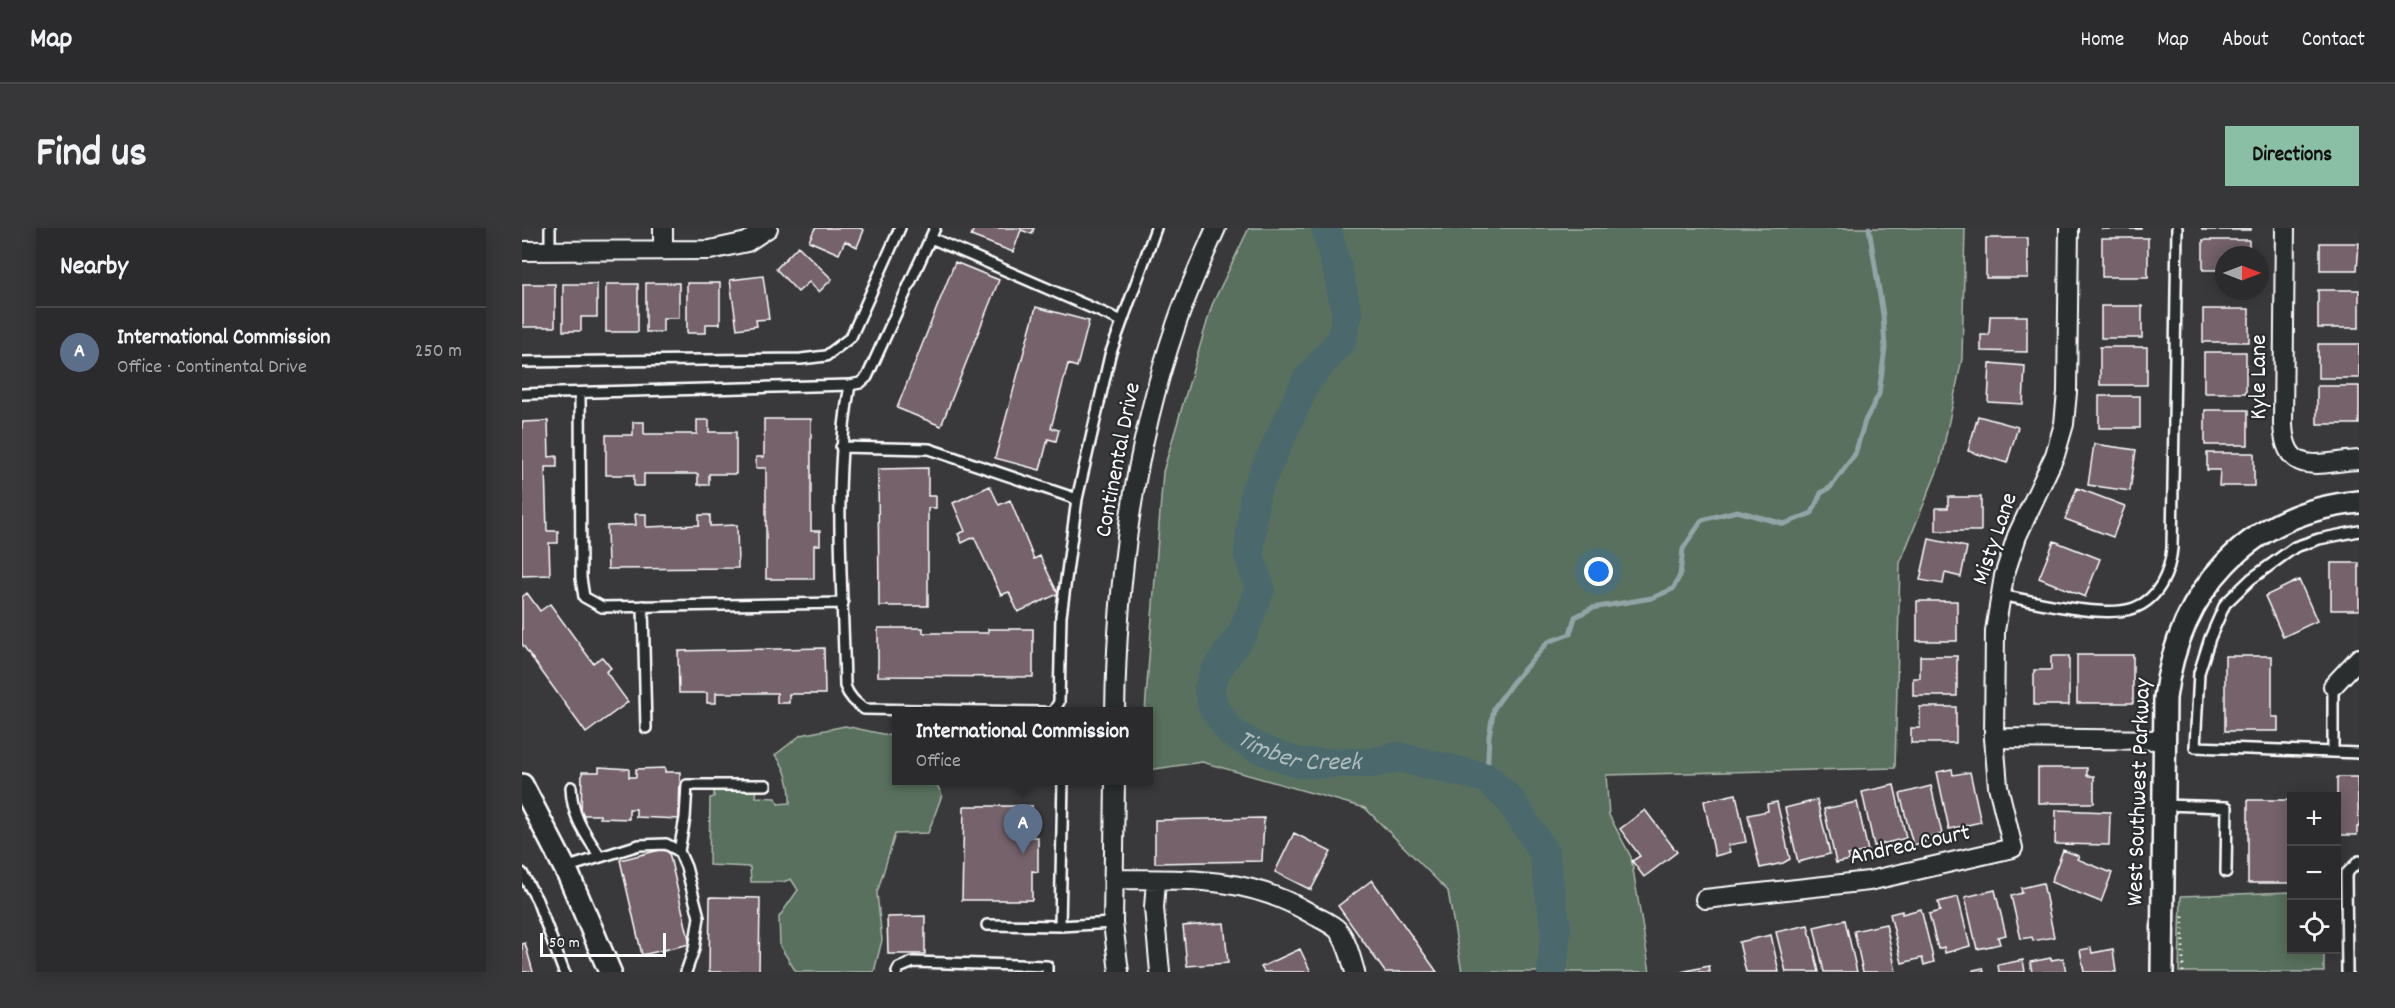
<!DOCTYPE html>
<html lang="en">
<head>
<meta charset="utf-8">
<style>
  :root { --surface:#2b2a2c; --page:#373638; --text:#f1f3f6; --muted:#a6a7a9; --line:#474648; --accent:#8abfa5 }
  body { margin:0; font-family:Dekko,sans-serif; background:var(--page); color:var(--text) }
  .controls { position:absolute; right:18px; bottom:18px; display:grid; overflow:hidden; border-radius:0px; box-shadow:0 3px 15px #0003 }
  .controls button { width:54px; height:54px; display:grid; place-items:center; padding:0; border:0; border-bottom:2px solid var(--line); background:var(--surface); color:var(--text); font:30px sans-serif }
  .compass { position:absolute; left:1693px; top:18px; width:54px; height:54px; border-radius:50%; background:var(--surface); box-shadow:0 3px 15px #0003; rotate:90deg }
  .scale { position:absolute; left:18px; bottom:15px; width:126px; box-sizing:border-box; padding-left:6px; border:3px solid #fff; border-top:0; font-size:16px; line-height:21px; white-space:nowrap; color:#fff; -webkit-text-stroke:4px #2a2d2e; paint-order:stroke }
  .you { position:absolute; left:1077px; top:344px; width:21px; height:21px; margin:-15px; border:4px solid #fff; border-radius:50%; background:#1a73e8; box-shadow:0 0 0 9px #1a73e833 }
  .badge { display:grid; place-items:center; width:39px; height:39px; border-radius:50%; background:var(--accent); color:#fff; font-size:20px; font-weight:700 }
  .pin { position:absolute; translate:-50% -50px; filter:drop-shadow(0 2px 3px #0008) }
  .pin::after { content:''; position:absolute; top:32px; width:21px; height:18px; background:inherit; clip-path:polygon(0 0,100% 0,50% 100%) }
  .popup { position:absolute; left:370px; top:479px; width:261px; height:78px; box-sizing:border-box; display:grid; place-content:center; border-radius:0px; background:var(--surface); filter:drop-shadow(0 2px 4px #0005); font-size:20px; white-space:nowrap; color:var(--muted) }
  .popup b { font-size:22px; color:var(--text) }
  .popup::after { content:''; position:absolute; left:50%; top:100%; margin-left:-12px; border:12px solid transparent; border-top-color:var(--surface) }
  .list { margin:0; padding:0; list-style:none }
  h2 { display:flex; justify-content:space-between; align-items:center; height:78px; margin:0; padding:0 24px; font-size:26px }
  h2 small { font-size:20px; font-weight:400; color:var(--muted) }
  .list li { display:grid; grid-template-columns:39px 1fr auto; gap:18px; align-items:center; box-sizing:border-box; height:90px; padding:0 24px; border-top:2px solid var(--line) }
  .list b { display:block; font-size:22px; white-space:nowrap }
  .list p { margin:0; font-size:20px; white-space:nowrap; color:var(--muted) }
  .list em { font-size:20px; font-style:normal; color:var(--muted) }
  .icon { flex:none; width:33px; height:33px; fill:none; stroke:currentColor; stroke-width:2; stroke-linecap:round; stroke-linejoin:round }
  .map { position:relative; flex:none; width:1837px; height:744px; overflow:hidden; border-radius:0px }
  header { display:flex; align-items:center; gap:36px; box-sizing:border-box; height:84px; padding:0 30px; background:var(--surface); border-bottom:2px solid var(--line) }
  header strong { font-size:28px }
  nav { display:flex; gap:33px; margin-inline-start:auto; font-size:21px }
  .intro { display:flex; align-items:center; justify-content:space-between; box-sizing:border-box; height:144px; padding:0 36px }
  h1 { margin:0; font-size:42px }
  .button { padding:15px 27px; border-radius:0px; background:var(--accent); color:#111; font-size:21px; font-weight:700 }
  main { display:flex; gap:36px; padding:0 36px }
  aside { flex:1; background:var(--surface); border-radius:0px; box-shadow:0 3px 15px #0003 }
  .map>svg:first-child { display:block }
  .green { fill:#58705d; stroke:#acb8ae; stroke-width:1.5 }
  .lines { fill:none; stroke-linecap:round; stroke-linejoin:round }
  .stream { stroke:#93a4a7; stroke-width:5 }
  .river { stroke:#4b686d; stroke-width:30 }
  .building { fill:#74626b; stroke:#fff; stroke-width:1.5 }
  .service-casing { stroke:#fff; stroke-width:14 }
  .minor-casing { stroke:#fff; stroke-width:22 }
  .tertiary-casing { stroke:#fff; stroke-width:26 }
  .path { stroke:#fff; stroke-width:3; stroke-dasharray:1.5 4.5; stroke-linecap:butt }
  .service { stroke:#2a2d2e; stroke-width:9 }
  .minor { stroke:#2a2d2e; stroke-width:18 }
  .tertiary { stroke:#2a2d2e; stroke-width:21 }
  .labels { text-anchor:middle; dominant-baseline:central; stroke-width:4.5; stroke-linejoin:round; paint-order:stroke }
  .street-label { font-size:24px; fill:#fff; stroke:#2a2d2e }
  .water-label { font-size:26px; font-style:italic; fill:#aebbbd; stroke:#2a2d2e }
</style>
</head>
<body>
<header>
<strong>Map</strong>
<nav><a>Home</a><a>Map</a><a>About</a><a>Contact</a></nav>
</header>
<div class="intro"><h1>Find us</h1><a class="button">Directions</a></div>
<main>
<aside>
<h2>Nearby<small></small></h2>
<ul class="list">
<li><span class="badge" style="background:#5c6f8a">A</span><div><b>International Commission</b><p>Office · Continental Drive</p></div><em>250 m</em></li>
</ul>
</aside>
<div class="map">
<svg width="1837" height="744" viewBox="0 0 1837 744">
  <rect width="100%" height="100%" fill="#39383a"/>
  <filter id="ink" filterUnits="userSpaceOnUse"><feTurbulence type="fractalNoise" baseFrequency=".0167" numOctaves="2"/><feDisplacementMap in="SourceGraphic" scale="12" xChannelSelector="R" yChannelSelector="G"/><feConvolveMatrix kernelMatrix="1 2 1 2 8 2 1 2 1" color-interpolation-filters="sRGB"/></filter>
  <g filter="url(#ink)">
    <path class="green" d="M727 0H1443L1440 131 1418 236 1378 335 1373 540 1084 547 1087 587 1109 629 1128 744H940L926 663 843 580 680 534 627 542V484L623 483 641 244 690 77Z
      M323 498 375 509V552L413 553 420 567 406 605 373 606 355 665 360 712 352 744H274L258 718 257 689 276 662 269 651 261 654H229L228 639 187 637 188 570 192 569V560L235 559 234 569 254 570 256 576 268 575C269 559 264 539 253 527L279 507Z
      M1769 664 1770 722H1802V744H1657L1659 668Z"/>
    <g class="lines">
      <path class="stream" d="M965 550 967 508 972 480 990 455 1026 414 1048 406 1053 389 1070 380 1130 370 1151 361 1158 347 1161 321 1180 292 1215 283 1262 296 1290 285 1299 265 1309 259 1333 226 1343 193 1357 166 1363 120 1361 87 1347 0"/>
      <path class="river" id="s1" d="M804 0 816 44 825 86 820 111 785 152 733 264 727 327 738 360 721 404 693 444 687 462 692 481 710 505 736 520 776 535H848L876 529 965 550 989 573 1022 625 1034 701 1030 744"/>
    </g>
    <path class="building" d="M293 0H338L342 2 335 19 323 13 317 26 287 13Z
      M452 0H512L510 6 499 2 491 24 449 8Z
      M1580 0H1619V1H1580Z
      M1680 0H1729V2H1680Z
      M1464 10H1506V50H1464Z
      M1580 10H1626V49H1580Z
      M1681 12H1727V27H1702V42H1681Z
      M1798 15H1837L1835 42H1798Z
      M276 18 310 51 297 64 287 54 276 64 254 41Z
      M433 34 477 52 419 198 375 180Z
      M241 48 247 91 234 92 235 98 215 101 208 52Z
      M124 55H157V90H141V104H124Z
      M165 55H198V96H184V105H165Z
      M1 56H33V99H1Z
      M41 56H75V89H59V103H41Z
      M84 56H116V104H84Z
      M1796 62H1837V100H1796Z
      M1579 78H1620V110H1579Z
      M514 79 567 93 555 139 546 136 529 200 537 202 534 213 526 211 518 242 473 230Z
      M1681 81H1727V114H1681Z
      M1468 88H1505V124L1459 123V107H1467Z
      M1796 116H1837V150H1796Z
      M1578 119H1625V157H1578Z
      M1682 124H1724V165H1682Z
      M1468 135 1503 138 1501 176 1466 174Z
      M1795 158H1837V196H1795Z
      M1577 168H1618V200H1577Z
      M1683 182H1726V217H1683Z
      M1456 188 1496 199 1485 235 1446 223Z
      M242 191H289V303H298V317H292V351H244V240H234V229H242Z
      M175 192H187V204H214V246H187V257H176V246H122V258H112V247H84V207H111V194H122V206H175Z
      M26 193 27 229 35 228V239H23L25 303H36V315H27L28 347 0 348V194Z
      M1572 216 1614 222 1608 263 1566 257Z
      M1685 225H1732V258H1697L1698 242H1685Z
      M406 240V268H414V280H406V378H357L356 241Z
      M468 258 477 277 488 272 512 331 518 328 536 366 496 384 487 364 479 367 452 309 440 315 436 306 443 303 431 275Z
      M1555 260 1603 278 1591 309 1543 291Z
      M1426 269H1459V303H1414V280H1426Z
      M113 286H124V299L177 297V287H188V298L215 297 216 340 86 341 85 298 114 297Z
      M1407 311 1445 319 1439 349 1423 345 1421 356 1398 352Z
      M1532 313 1578 331 1563 369 1517 350Z
      M1809 335H1837V382H1809Z
      M1777 352 1795 393 1761 409 1743 368Z
      M5 365 18 383 28 376 71 435 80 429 89 440 84 444 106 474 64 505 0 416V369Z
      M1395 373H1435V413H1395Z
      M356 400H401V405H466V401H511V449L356 448Z
      M302 420 303 466H267V475H255V465H194V475H185V465H157L156 423Z
      M1555 427H1611V475H1555Z
      M1398 428H1435V468H1391V450H1398Z
      M1529 428H1547V477H1512V442H1529Z
      M1703 428H1750V489H1756V503H1703Z
      M1398 479H1434V515H1389V500H1398Z
      M77 539 107 541V549H114V541L143 540V544H158L157 591 114 589V581H107V591L78 590V587H59L60 544H77Z
      M1516 540H1565V548H1572V575H1516Z
      M1430 541 1431 547 1448 544 1459 594 1427 601 1415 544Z
      M1815 549H1835L1837 599H1835V607H1815Z
      M1372 557 1384 610 1352 618 1340 564Z
      M1409 558 1420 606 1402 610 1403 614 1391 617 1378 566Z
      M1214 566 1224 614 1206 617 1208 624 1193 628 1182 573Z
      M1295 572 1308 626 1276 634 1263 580Z
      M1726 572H1769V655H1726Z
      M1255 574 1268 631 1261 635 1238 640 1226 587 1246 583 1245 576Z
      M1335 574 1346 623 1326 627 1328 632 1314 635 1302 581Z
      M442 578H510V609H516V644L510 643V672H440Z
      M1123 582 1155 624 1122 649 1110 633 1118 628 1098 601Z
      M1534 582 1588 584 1587 617 1533 616Z
      M742 590 740 633 633 635V592Z
      M772 605 809 624 789 662 753 644Z
      M146 620 168 716 120 727 98 632Z
      M1541 622 1557 628 1555 631 1590 645 1579 674 1529 654Z
      M850 652 915 744H863L816 678Z
      M1521 655 1532 709 1511 713 1510 709 1499 711 1489 668 1500 665 1499 660Z
      M1473 662 1484 707 1476 709 1478 716 1455 721 1443 669Z
      M188 669 238 670 237 744H187Z
      M1436 669 1448 718 1423 725 1422 719 1416 721 1407 686 1418 683 1416 674Z
      M1399 681 1412 734 1402 737 1400 730 1380 735 1368 686 1380 683V686Z
      M403 688V726H366L365 689Z
      M1323 692 1335 744H1302L1292 699Z
      M702 695 706 735 665 738 661 698Z
      M1364 696 1374 744H1341L1332 703Z
      M1286 697 1297 744H1264L1254 704Z
      M1249 707 1257 744H1224L1217 714Z
      M3 715 11 744H0V716Z
      M1569 720 1570 725 1591 721 1594 744H1562L1558 722Z
      M778 721 789 744H742L739 739Z
      M1529 730V732L1541 730 1544 744H1510L1508 734Z
      M1501 732 1503 744H1477L1476 737Z
      M1187 738 1188 744H1159Z
      M1461 740 1462 744H1451V742Z"/>
    <g class="lines">
      <defs>
        <path id="service" d="M409 10 600 93
          M28 23V0
          M0 134 279 131 304 128 329 109 378 0
          M328 157C310 255 321 359 323 458 327 469 333 474 342 481L521 484
          M58 165 59 350 62 369 80 379 321 375
          M0 166 328 157 338 155 345 149 413 0
          M319 219 407 221 555 271
          M1478 367C1512 373 1581 391 1612 380 1637 371 1648 344 1650 320L1655 0
          M121 378 124 500
          M1811 458V524L1837 525
          M531 484 537 474 539 388 555 271 588 127 634 0
          M1811 524 1673 519 1677 445 1688 410 1703 376 1729 351 1773 319 1797 311 1837 303
          M541 552 538 698 591 695
          M49 559C50 589 62 604 78 629
          M1641 577 1705 579 1704 644
          M157 623 163 590 165 557H244
          M43 640 117 617 144 616 157 623 164 639 177 689 172 721 164 744
          M0 645 15 672 42 744
          M465 697 538 698
          M375 744 377 740 391 734 525 738V744
          M1825 744 1824 646 1837 633"/>
        <path id="minor" d="M141 0V22
          M1547 0 1545 164 1542 196 1533 227 1495 308 1482 348 1473 403 1472 510 1642 512
          M1763 0 1761 196C1763 252 1800 233 1837 232
          M0 23 188 22 225 14 246 0
          M1811 458 1837 430
          M593 484C595 351 611 223 654 97 665 64 680 32 694 0
          M593 552 591 695 597 744
          M591 651C663 652 723 647 788 685 796 690 809 695 816 702 825 713 829 730 833 744
          M634 652 632 680 638 744
          M1183 671 1347 653 1491 620 1476 558 1472 510"/>
        <path id="tertiary" d="M0 557 47 648 88 744
          M1640 744 1643 470C1657 362 1726 284 1837 274"/>
      </defs>
      <use href="#service" class="service-casing"/>
      <use href="#minor" class="minor-casing"/>
      <use href="#tertiary" class="tertiary-casing"/>
      <path class="path" d="M1661 744V686"/>
      <use href="#service" class="service"/>
      <use href="#minor" class="minor"/>
      <use href="#tertiary" class="tertiary"/>
    </g>
  </g>
  <g class="labels">
    <g class="street-label">
      <text transform="translate(1738 149) rotate(-90)">Kyle Lane</text>
      <text transform="translate(597 232) rotate(-79)">Continental Drive</text>
      <text transform="translate(1474 311) rotate(-71)">Misty Lane</text>
      <text transform="translate(1618 564) rotate(-88)">West Southwest Parkway</text>
      <text transform="translate(1388 618) rotate(-12)">Andrea Court</text>
    </g>
    <g class="water-label">
      <text stroke="none"><textPath href="#s1" startOffset="626">Timber Creek</textPath></text>
    </g>
  </g>
</svg>
<div class="controls">
<button>+</button>
<button>−</button>
<button><svg class="icon" aria-label="locate" viewBox="0 0 24 24"><circle cx="12" cy="12" r="6"/><path d="M12 2v4M12 18v4M2 12h4M18 12h4"/></svg></button>
</div>
<svg class="compass" viewBox="-18 -18 36 36"><path d="M0-13l5 13h-10z" fill="#e53935"/><path d="M0 13l5-13h-10z" fill="#a6a7a9"/></svg>
<div class="scale">50 m</div>
<div class="you"></div>
<div class="pin badge" style="left:501px;top:626px;background:#5c6f8a">A</div>
<div class="popup"><b>International Commission</b>Office</div>
</div>
</main>
</body>
</html>
